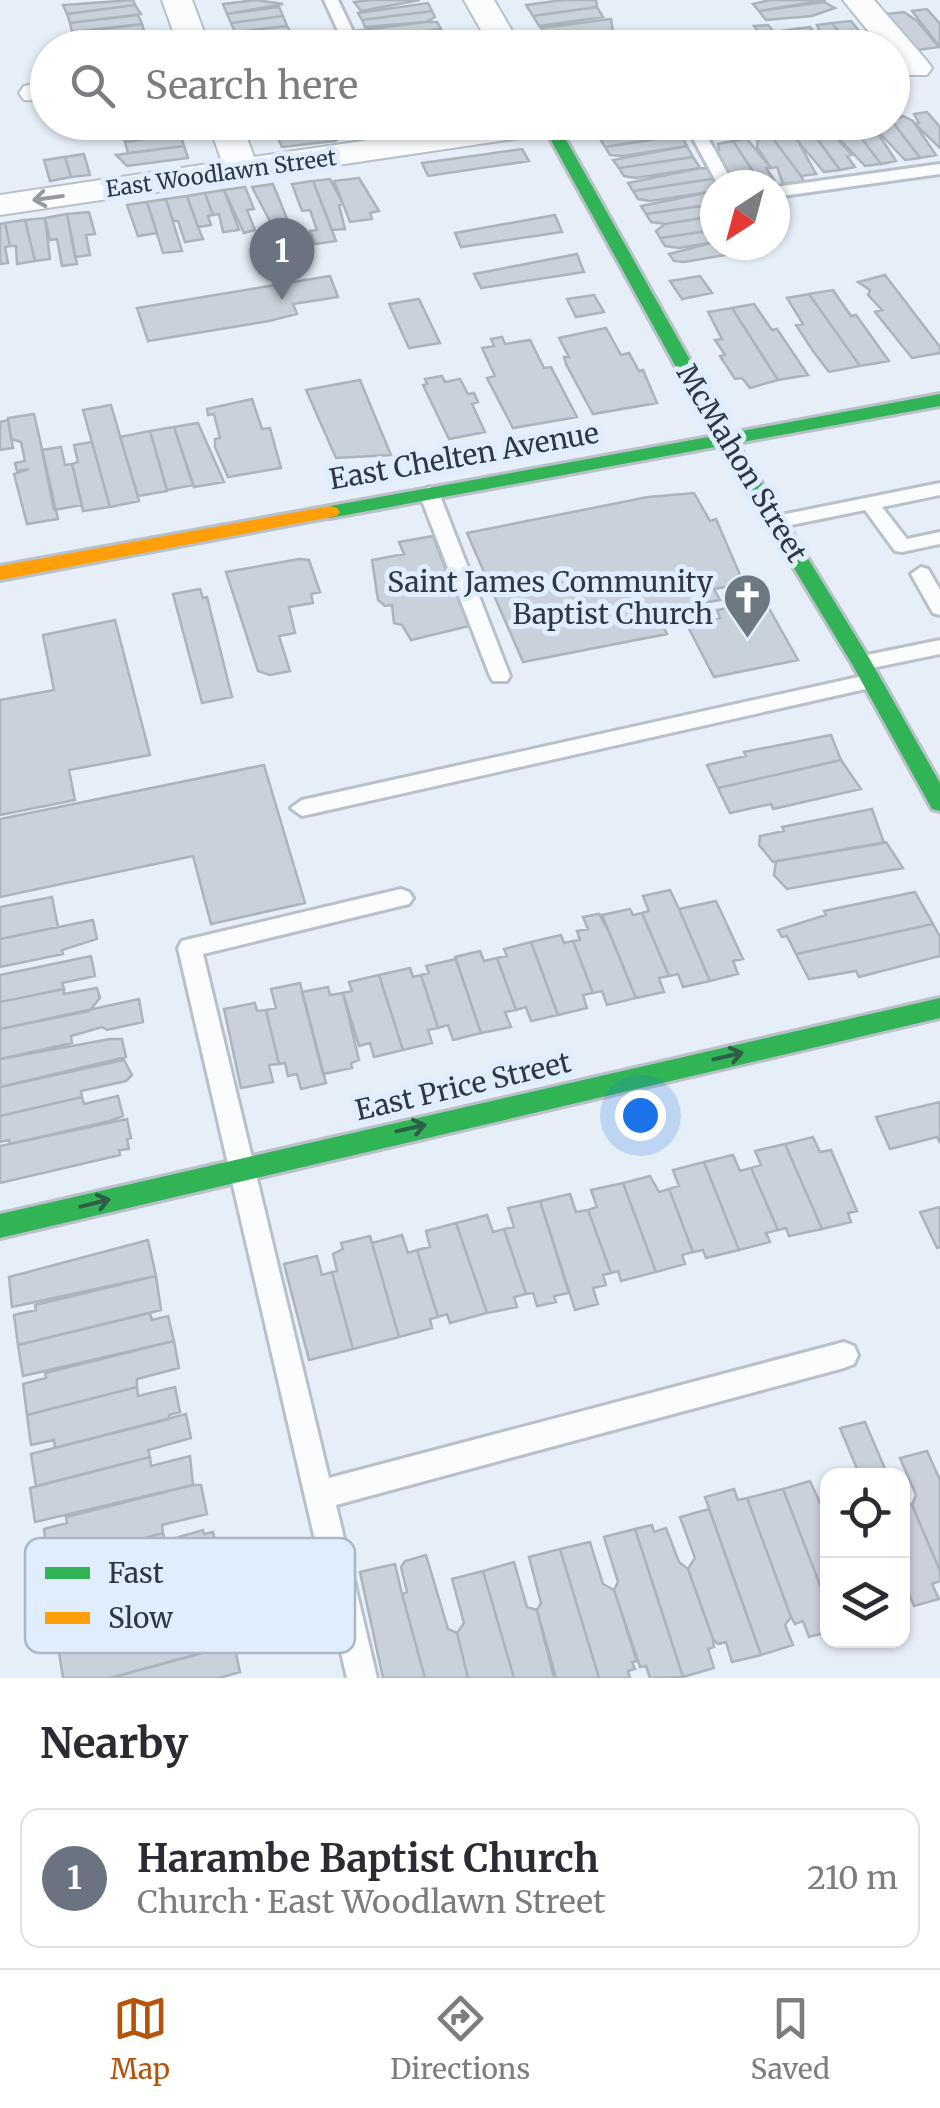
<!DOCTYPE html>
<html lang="en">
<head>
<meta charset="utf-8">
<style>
  :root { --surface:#fff; --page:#f7f7f7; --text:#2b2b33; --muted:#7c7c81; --line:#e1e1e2; --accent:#b45309 }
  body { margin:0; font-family:Merriweather,serif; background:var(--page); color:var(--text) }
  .controls { position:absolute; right:30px; bottom:30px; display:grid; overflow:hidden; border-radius:20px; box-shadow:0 2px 8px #0004 }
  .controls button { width:90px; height:90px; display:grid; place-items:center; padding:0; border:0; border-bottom:2px solid var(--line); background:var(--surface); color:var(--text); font:50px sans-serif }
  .compass { position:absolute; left:700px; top:170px; width:90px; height:90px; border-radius:50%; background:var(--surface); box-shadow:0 2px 8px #0004; rotate:216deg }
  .you { position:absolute; left:640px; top:1115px; width:35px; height:35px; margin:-25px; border:8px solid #fff; border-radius:50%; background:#1a73e8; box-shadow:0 0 0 15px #1a73e833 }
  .badge { display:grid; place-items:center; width:65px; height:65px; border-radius:50%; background:var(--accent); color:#fff; font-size:32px; font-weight:700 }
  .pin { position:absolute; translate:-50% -82px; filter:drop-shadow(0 2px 5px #0008) }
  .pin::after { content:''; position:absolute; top:52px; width:35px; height:30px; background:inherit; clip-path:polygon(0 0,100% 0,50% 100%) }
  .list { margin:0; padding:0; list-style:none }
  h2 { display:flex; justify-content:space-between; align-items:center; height:130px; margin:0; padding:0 40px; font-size:42px }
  h2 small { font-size:32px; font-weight:400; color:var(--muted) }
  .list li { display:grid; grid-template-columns:65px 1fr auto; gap:30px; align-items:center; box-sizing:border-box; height:140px; margin:0 20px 20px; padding:0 20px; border:2px solid var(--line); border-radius:20px }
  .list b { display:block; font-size:38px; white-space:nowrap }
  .list p { margin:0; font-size:32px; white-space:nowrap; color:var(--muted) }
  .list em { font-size:32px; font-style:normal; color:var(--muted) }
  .icon { flex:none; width:55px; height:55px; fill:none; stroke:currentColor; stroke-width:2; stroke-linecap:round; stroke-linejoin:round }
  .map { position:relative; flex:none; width:940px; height:1678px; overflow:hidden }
  .search { position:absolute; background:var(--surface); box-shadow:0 2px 8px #0004; left:30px; right:30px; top:30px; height:110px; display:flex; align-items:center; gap:25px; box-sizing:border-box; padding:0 35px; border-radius:55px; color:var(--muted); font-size:38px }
  .sheet { height:290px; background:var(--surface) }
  nav { display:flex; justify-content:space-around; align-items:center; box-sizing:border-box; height:140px; border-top:2px solid var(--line); background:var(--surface); font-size:28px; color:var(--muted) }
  nav a { display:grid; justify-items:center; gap:5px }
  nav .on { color:var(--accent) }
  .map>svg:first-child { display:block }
  .building { fill:#c9d1da; stroke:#abb3bb; stroke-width:2.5 }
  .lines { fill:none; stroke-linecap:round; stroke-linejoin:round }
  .lane-casing { stroke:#b9c0c9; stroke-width:6 }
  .street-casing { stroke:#b9c0c9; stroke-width:4 }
  .fast-casing { stroke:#b9c0c9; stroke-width:6 }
  .slow-casing { stroke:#b9c0c9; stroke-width:6 }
  .lane { fill:#fbfcfe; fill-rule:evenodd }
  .street { fill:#fbfcfe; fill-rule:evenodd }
  .fast { fill:#30b455; fill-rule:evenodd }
  .slow { fill:#ff9f0a; fill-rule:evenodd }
  .oneway { stroke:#959aa0 }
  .oneway2 { stroke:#2f5d48 }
  .labels { text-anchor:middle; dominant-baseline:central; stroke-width:10; stroke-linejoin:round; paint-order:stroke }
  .far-street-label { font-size:22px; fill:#2f3842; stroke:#e0edfd }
  .street-label { font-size:28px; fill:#2f3842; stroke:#e0edfd }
  .poi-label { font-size:28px; fill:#2f3842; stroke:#e0edfd; text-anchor:end }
  .key { fill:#e0edfd; stroke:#abb7c5; stroke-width:2.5 }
  .key-label { font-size:28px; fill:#2f3842 }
</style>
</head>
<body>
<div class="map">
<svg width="940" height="1678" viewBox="0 0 940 1678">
  <rect width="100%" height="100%" fill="#e6eef7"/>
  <path class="building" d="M133 0 135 5 67 14 63 5Z
    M256 0 283 4 227 14 223 4Z
    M420 0 361 11 354 2 371 0Z
    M563 0H596L597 7 533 16 526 5Z
    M826 0 759 11 753 4 770 0Z
    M824 2 835 8 812 16 766 20 759 11Z
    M428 3 432 11 362 20 358 13Z
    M135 5 141 14 70 23 67 14Z
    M279 7 283 16 231 23 227 14Z
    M597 7 603 17 539 26 533 16Z
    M927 9 940 24V47L912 11Z
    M432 11 435 17 426 22 365 27 362 20Z
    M904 12 917 21 939 47 918 50 887 14Z
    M138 15 142 24 72 32 70 23Z
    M283 16 287 26 235 32 231 23Z
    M611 19 613 31 549 40 541 28Z
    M851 21 867 41 876 45 851 48 832 23Z
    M426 22H437L441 29 358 40 354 31Z
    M832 23 851 48H831L823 39 817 25Z
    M142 24 145 34 93 40 83 38 82 32Z
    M768 25 782 41 790 48H770L754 26Z
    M287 26 292 35 239 42 235 32Z
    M810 27 826 46 831 48H810L795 29Z
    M441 29 444 36 435 39 376 47 371 38Z
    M795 29 810 48H794L781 31Z
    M613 31 620 40 568 48H554L549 40Z
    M749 33 761 48H731L725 37Z
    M145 34 148 44 95 48 93 40Z
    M303 35 306 41 275 48H241L239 42Z
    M435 39 448 41 452 48 376 47Z
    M927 112 940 127V148L915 124 919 123 914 114Z
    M903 116 913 121 936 155 920 158 892 121Z
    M892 121 920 158 905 160 874 127Z
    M118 122H176V123L113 130Z
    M331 122 333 128 277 136 273 124Z
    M865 122 874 127 896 161 881 164 851 124Z
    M175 123 178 135 125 142 121 131Z
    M650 124H682L689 134 605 147 600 139Z
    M851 124 881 164 865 166 835 134 841 131 837 126Z
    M825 126 852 155 847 156 855 167 840 170 810 129Z
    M339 127 343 136 335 141 282 147 277 136Z
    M180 134 184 146 128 153 125 142Z
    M787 134 798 141 816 174 801 176 771 136Z
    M814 134 840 170 824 172 796 139Z
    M681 135 687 146 623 156 610 155 605 147Z
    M771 136 801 176 804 181 783 184 777 167 771 168 757 147 758 138Z
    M747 139 771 168H766L774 180 760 182 733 141Z
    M733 141 762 185H735L713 151 719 150 718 144Z
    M184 146 188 158 127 166 116 155Z
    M687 146 693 157 619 168 613 160Z
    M522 149 529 161 428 176 422 163Z
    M84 154 90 175 71 177 65 157Z
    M65 157 71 177 50 181 44 160Z
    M693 157 700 168 636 178 624 176 619 168Z
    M700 168 712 169 718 178 633 191 628 183Z
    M359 178 379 211 370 213 372 219 350 222 334 181Z
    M718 178 723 185H715V191L650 201 638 199 633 191Z
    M330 179 343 204 339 205 345 229 332 230 313 181Z
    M313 181 336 241 315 244 310 231 317 230 310 210 302 211 292 184Z
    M273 184 291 229 275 231 252 187Z
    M245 187 254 209 247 210 255 230 244 233 224 190Z
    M224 190 239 230 223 232 219 214 213 215 205 193Z
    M715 191V204L646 214 641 206Z
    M205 193 213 215 208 216 211 225 198 227 187 196Z
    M187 196 198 227 203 239 185 242 178 221H173L166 199Z
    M166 199 182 251 163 253 147 202Z
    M147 202 157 233 138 236 127 205Z
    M715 204V216L665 224 651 222 646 214Z
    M89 212 95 234 86 235 90 255 75 257 67 214Z
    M67 214 77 264 62 266 57 239 50 240 45 218Z
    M555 215 562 232 461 247 455 233Z
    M715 216V230L660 238 656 231 665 224Z
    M45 218 50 259 35 261 25 220Z
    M25 220 35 261 17 264 16 246H10L5 223Z
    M5 223 10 246 5 247 8 263 0 264V224Z
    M715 230V242L679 248 665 246 660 238Z
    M715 242 764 245 766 248 684 262 674 261 669 254Z
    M577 254 584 272 481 288 474 274Z
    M885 275 940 347V353L912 358 875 312 882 310 868 295 870 290 858 282Z
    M330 276 338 297 293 304 297 314 269 321 148 341 137 308Z
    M700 276 712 293 682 299 670 281Z
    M833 290 851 316 856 315 889 361 860 366 809 294Z
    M809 294 860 366 829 372 813 351 796 325 803 324 787 298Z
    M594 295 604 312 576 317 567 299Z
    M419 299 440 343 409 348 389 304Z
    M754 304 772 330 777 329 808 375 778 380 732 308Z
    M732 308 778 380 750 388 742 378 735 379 720 356 725 355 715 340 722 339 708 312Z
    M606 328 621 355 629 353 639 371 643 370 657 403 593 414 566 364 564 357H569L559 338Z
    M502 337 505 344 530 340 544 368 551 367 577 417 513 428 487 378 495 376 482 348 494 346 491 339Z
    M442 376 445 382 460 379 468 394 474 393 478 402 472 404 485 432 449 439 423 385 427 384 425 379Z
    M360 380 391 455 336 458 306 390Z
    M252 399 262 429 270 428 281 468 228 477 215 447V439L220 438 214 414 208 415 207 409Z
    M111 405 139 501 110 507 83 410Z
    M34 414 58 519 27 524 14 474 29 469 17 471 15 463 25 461 21 442 11 439 8 418Z
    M8 420 13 448 0 450V422Z
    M198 423 224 482 194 487 174 427Z
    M174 427 193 485 167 490 150 431Z
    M150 431 167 491 138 496 120 437Z
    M92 442 110 507 83 511 72 464 78 462 74 445Z
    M61 447 65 465 72 464 82 505 54 510 42 450Z
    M694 493 710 521 716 519 744 584 714 589 720 600 656 611 667 634 523 662 467 533 648 497Z
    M433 536 448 575 454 574 458 585 453 586 469 626 411 640 402 625 394 623 392 605 385 606 378 600 372 560 404 554 399 542Z
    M299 559 309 560 320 592 311 594 313 603 289 607 295 633 279 636 290 671 270 675 258 671 226 572Z
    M200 589 203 598 207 597 232 697 202 703 173 594Z
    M765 601 798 660 714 677 687 625 720 618 717 610Z
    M115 620 150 755 69 770 75 800 0 815V700L54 690 43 635Z
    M831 735 841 760 718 788 707 765 746 756 744 752Z
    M841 760 861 789 773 809 771 804 730 813 718 788Z
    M264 765 305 903 211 924 193 856 0 897V819Z
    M872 809 884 843 773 862 759 845 760 836 784 831 782 827Z
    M886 842 903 868 787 889 774 875 776 861Z
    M670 890 679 909 710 981 683 987 678 974 669 976 642 913 649 911 643 896Z
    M915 892 933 924 796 954 787 936 782 937 778 930 826 915 824 911Z
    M52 897 58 927 0 939V907Z
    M716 901 743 959 733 961 738 974 710 981 679 909Z
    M630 909 633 915 642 913 669 976 659 978 664 992 636 998 602 915Z
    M599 914 610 934 636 998 607 1005 602 991 593 993 573 941 580 940 577 931 588 929 583 917Z
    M93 920 97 939 62 950 63 954 0 967V939Z
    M933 924 940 937V956L859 977 856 971 809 979 796 954Z
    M561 935 564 943 573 941 593 993 583 995 587 1008 558 1015 531 942Z
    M531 942 558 1015 531 1021 526 1007 516 1010 497 958 507 956 504 949Z
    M480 951 484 961 497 958 516 1010 505 1012 511 1027 481 1033 455 957Z
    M91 956 95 976 62 983 64 989 0 1002V975Z
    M456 959 481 1033 453 1040 448 1025 438 1028 421 975 429 973 426 966Z
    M410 968 413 977 421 975 438 1028 428 1030 432 1043 403 1050 379 975Z
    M379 975 403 1050 374 1057 370 1043 359 1046 343 993 352 991 349 982Z
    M300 983 326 1083 301 1089 297 1074 288 1076 285 1063 279 1064 266 1010 276 1008 271 989Z
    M328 987 330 995 343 993 359 1060 351 1063 352 1068 323 1074 302 992Z
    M97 988 100 998 89 1011 0 1029V1002L64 989V994Z
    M139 999 143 1022 107 1030 102 1027 71 1036 72 1043 0 1059V1029Z
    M255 1003 257 1011 266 1010 279 1064 269 1065 273 1082 241 1088 224 1009Z
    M110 1039H122L126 1057 0 1087V1059Z
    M124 1060 132 1075 126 1081 81 1091 82 1097 0 1116V1087Z
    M118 1096 123 1116 110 1121 10 1144 9 1140 0 1142V1116L82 1097 84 1104Z
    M940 1102V1143L937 1137 890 1149 876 1117Z
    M127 1119 131 1138 127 1139 129 1149 119 1150 120 1155 0 1183V1146Z
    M813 1137 820 1152 831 1150 857 1211 848 1213 851 1222 822 1229 785 1144Z
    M785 1144 822 1229 789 1236 786 1228 778 1230 751 1168 761 1165 755 1151Z
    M733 1155 740 1171 751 1168 778 1230 766 1233 770 1242 739 1250 704 1162Z
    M704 1162 739 1250 706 1258 703 1250 693 1252 669 1189 679 1186 673 1170Z
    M650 1176 659 1192 669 1189 693 1252 682 1255 685 1264 656 1272 623 1183Z
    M623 1183 656 1272 621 1281 618 1271 611 1273 588 1210 597 1207 591 1190Z
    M570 1194 576 1212 588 1210 611 1273 603 1275 606 1285 593 1288 598 1304 575 1310 540 1201Z
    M540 1201 569 1293 554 1296 556 1302 537 1306 533 1293 526 1294 504 1229 514 1227 508 1208Z
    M940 1207V1247L937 1248 920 1212Z
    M487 1215 493 1232 504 1229 526 1294 514 1297 517 1307 487 1313 456 1223Z
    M456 1223 487 1313 450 1323 447 1314 438 1317 417 1250 430 1247 426 1231Z
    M402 1235 408 1253 417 1250 438 1317 430 1319 432 1328 399 1337 372 1243Z
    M370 1236 399 1337 353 1349 332 1272 337 1271 333 1254 343 1249 341 1243Z
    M148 1240 156 1276 12 1307 9 1277Z
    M317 1256 322 1275 332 1272 353 1349 309 1360 284 1264Z
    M156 1276 161 1310 18 1345 14 1315 36 1310 35 1305Z
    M150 1313 152 1320 168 1316 174 1341 23 1376 18 1345Z
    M174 1341 179 1368 137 1379V1387L27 1415 23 1384 46 1378 45 1373Z
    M137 1387 138 1396 175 1387 180 1412 169 1415V1419L55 1448 54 1440 31 1445 27 1415Z
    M186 1414 191 1438 148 1450 150 1457 36 1486 31 1454Z
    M865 1422 888 1476H860L840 1428Z
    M927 1451 940 1480V1571L912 1505 916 1495 900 1458Z
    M190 1456 193 1485 35 1522 30 1488 150 1457 151 1466Z
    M810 1481 828 1520V1606L783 1489Z
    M193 1485H201L207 1514 162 1525 163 1533 48 1564 44 1529 67 1523 66 1517Z
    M734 1489 738 1500 747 1498 791 1617 785 1625 793 1645 761 1655 705 1497Z
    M783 1489 828 1606V1632L809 1637 803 1621 795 1624 791 1617 747 1498Z
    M902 1500 912 1505 940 1571V1581L932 1584 939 1599 914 1606 902 1577Z
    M709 1509 761 1655 732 1662 726 1642 718 1644 713 1639 688 1569 695 1558 680 1517Z
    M652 1525 654 1532 666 1528 679 1562 688 1569 713 1639 714 1647 708 1649 714 1668 683 1677 635 1529Z
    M635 1529 683 1677 650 1678 646 1666 640 1667 614 1590 618 1582 604 1537Z
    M203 1530 204 1534 213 1532 219 1558 77 1599 76 1592 45 1601 40 1566 163 1533 165 1541Z
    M590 1542 603 1584 614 1590 637 1661 632 1662 635 1669 628 1671 630 1678H599L560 1549Z
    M560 1549 599 1678H556L537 1610 541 1603 529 1557Z
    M426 1555 448 1629 457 1633 468 1678H425L402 1594 407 1592 401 1567 405 1561Z
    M514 1562 527 1607 537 1610 554 1678H514L483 1571Z
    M395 1564 402 1594 425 1678H383L360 1572Z
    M483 1571 514 1678H468L457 1633 464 1623 452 1579Z
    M229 1609 235 1639 220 1643 221 1648 110 1678H63L58 1646 176 1613 177 1622Z
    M234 1644 240 1672 219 1678H110Z"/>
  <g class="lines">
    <defs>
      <path id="lane" d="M324 0H338L361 48H346Z
        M385 122H400L412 146 410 149H398Z
        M684 122H699L734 185H718Z
        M940 164V174L775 197V187Z
        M940 483V495L882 507 907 539 940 532V544L902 552 895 551 865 510 776 528 766 522 776 516Z
        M429 487 439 493 510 676 507 681H493L490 676 419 493Z
        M921 567 928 569 940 590V615L933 613 911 574Z
        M940 640V654L862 670 852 663 862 656Z
        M872 674 879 676 882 681 879 686 302 816 291 808 302 800Z
        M401 889 409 892 413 898 409 904 203 954 329 1478 844 1342 854 1346 858 1355 854 1364 844 1368 336 1505 377 1678H347L178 948 182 941 190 939Z"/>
      <path id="street" d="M162 0H192L210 48H179Z
        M464 0H494L522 48H491Z
        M843 0H874L927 61 932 68 927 75H905L892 60V48H882Z
        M48 81V101L24 100 19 93 24 86Z
        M208 122H241L254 157 490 122H576L560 132 0 215V195L222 162Z"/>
      <path id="fast" d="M541 122H556L731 433 940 394V406L737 443 869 658 940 783V811L932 809 852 664 720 446 330 518 320 512 330 506 714 436Z
        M940 998V1018L0 1238V1214Z"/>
      <path id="slow" d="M330 506 337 508 340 512 337 516 0 580V566Z"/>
    </defs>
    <use href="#lane" class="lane-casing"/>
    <use href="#street" class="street-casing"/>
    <use href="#fast" class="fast-casing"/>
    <use href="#slow" class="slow-casing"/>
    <use href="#lane" class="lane"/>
    <use href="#street" class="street"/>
    <use href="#fast" class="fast"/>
    <use href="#slow" class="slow"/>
  </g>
  <defs><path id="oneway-shaft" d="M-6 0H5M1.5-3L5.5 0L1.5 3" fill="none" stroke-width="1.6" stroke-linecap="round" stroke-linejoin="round" transform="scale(2.5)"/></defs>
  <use class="oneway" href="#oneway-shaft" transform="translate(48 198) rotate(172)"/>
  <g class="oneway2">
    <use href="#oneway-shaft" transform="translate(728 1056) rotate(-13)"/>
    <use href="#oneway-shaft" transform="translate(411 1128) rotate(-13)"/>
    <use href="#oneway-shaft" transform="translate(95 1203) rotate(-14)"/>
  </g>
  <defs>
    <symbol id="church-pin" viewBox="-11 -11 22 30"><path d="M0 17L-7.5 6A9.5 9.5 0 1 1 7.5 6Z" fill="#6f7881" stroke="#e0edfd"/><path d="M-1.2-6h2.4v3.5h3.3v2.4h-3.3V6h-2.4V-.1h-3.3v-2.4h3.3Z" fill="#fff"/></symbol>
  </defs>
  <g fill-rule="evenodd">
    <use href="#church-pin" x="720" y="570" width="55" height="75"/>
  </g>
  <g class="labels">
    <g class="far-street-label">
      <text transform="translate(221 173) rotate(-8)">East Woodlawn Street</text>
    </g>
    <g class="street-label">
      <text transform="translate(464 456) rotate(-10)">East Chelten Avenue</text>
      <text transform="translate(742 463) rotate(59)">McMahon Street</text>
      <text transform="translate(463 1086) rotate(-13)">East Price Street</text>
    </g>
    <g class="poi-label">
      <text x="713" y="582">Saint James Community<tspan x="713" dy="32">Baptist Church</tspan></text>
    </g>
  </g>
  <rect x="25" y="1538" width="330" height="115" rx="15" class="key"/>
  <rect x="45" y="1567" width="45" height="12" fill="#30b455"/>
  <rect x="45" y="1612" width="45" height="12" fill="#ff9f0a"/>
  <g class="key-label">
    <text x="108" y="1583">Fast</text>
    <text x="108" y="1628">Slow</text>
  </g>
</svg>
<div class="controls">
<button><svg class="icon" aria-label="locate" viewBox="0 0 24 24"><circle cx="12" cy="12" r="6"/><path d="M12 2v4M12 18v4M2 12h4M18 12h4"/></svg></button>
<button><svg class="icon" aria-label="layers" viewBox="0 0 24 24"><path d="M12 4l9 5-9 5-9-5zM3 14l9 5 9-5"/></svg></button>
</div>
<svg class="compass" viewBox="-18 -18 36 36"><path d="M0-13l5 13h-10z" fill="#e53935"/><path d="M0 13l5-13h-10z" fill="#7c7c81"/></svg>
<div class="you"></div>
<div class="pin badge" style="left:282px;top:300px;background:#6b7280">1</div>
<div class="search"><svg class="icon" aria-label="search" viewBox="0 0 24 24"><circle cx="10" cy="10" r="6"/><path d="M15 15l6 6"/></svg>Search here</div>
</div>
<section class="sheet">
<h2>Nearby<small></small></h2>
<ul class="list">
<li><span class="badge" style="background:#6b7280">1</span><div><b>Harambe Baptist Church</b><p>Church · East Woodlawn Street</p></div><em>210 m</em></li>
</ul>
</section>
<nav>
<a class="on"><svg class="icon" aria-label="map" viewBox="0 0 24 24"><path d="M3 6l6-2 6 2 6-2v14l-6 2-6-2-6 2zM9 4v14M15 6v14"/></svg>Map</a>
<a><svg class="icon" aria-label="directions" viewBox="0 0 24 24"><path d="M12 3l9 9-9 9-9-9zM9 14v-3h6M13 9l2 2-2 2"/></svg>Directions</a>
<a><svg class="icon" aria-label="saved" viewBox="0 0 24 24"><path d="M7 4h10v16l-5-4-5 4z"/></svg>Saved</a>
</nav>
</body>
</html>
